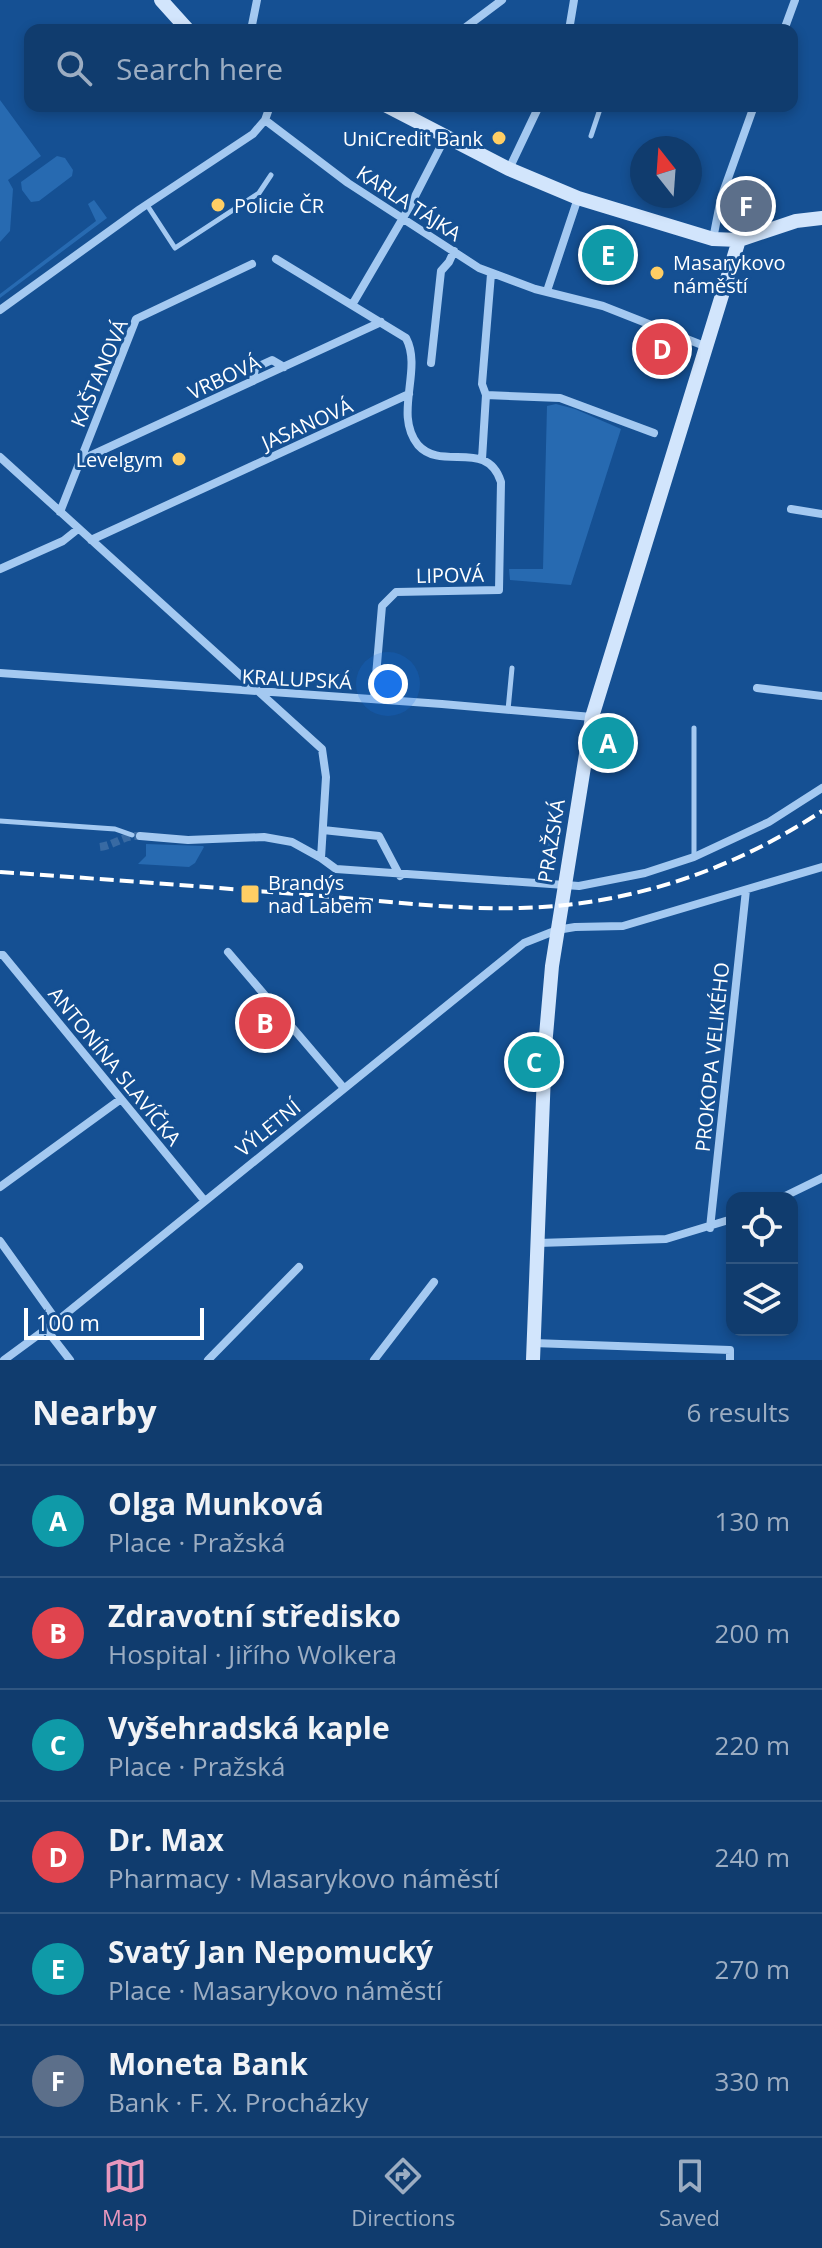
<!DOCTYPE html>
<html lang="en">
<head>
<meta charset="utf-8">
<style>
  :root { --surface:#103c6e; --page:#194373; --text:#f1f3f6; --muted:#9cadc2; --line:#305681; --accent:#e797bd }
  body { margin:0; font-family:"Open Sans",sans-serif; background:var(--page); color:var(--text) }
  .controls { position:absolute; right:24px; bottom:24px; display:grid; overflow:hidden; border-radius:16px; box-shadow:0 4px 12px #0003 }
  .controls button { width:72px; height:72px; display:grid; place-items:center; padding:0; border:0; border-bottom:2px solid var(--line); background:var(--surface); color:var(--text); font:40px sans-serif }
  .compass { position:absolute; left:630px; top:136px; width:72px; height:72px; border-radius:50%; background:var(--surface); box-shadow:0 4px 12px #0003; rotate:343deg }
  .scale { position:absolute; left:24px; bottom:20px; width:180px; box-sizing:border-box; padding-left:8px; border:4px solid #fff; border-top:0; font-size:22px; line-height:28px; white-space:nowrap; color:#fff; -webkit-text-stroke:6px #155093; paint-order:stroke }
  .you { position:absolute; left:388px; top:684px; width:28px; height:28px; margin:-20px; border:6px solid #fff; border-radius:50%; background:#1a73e8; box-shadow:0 0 0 12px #1a73e833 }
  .badge { display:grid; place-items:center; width:52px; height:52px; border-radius:50%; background:var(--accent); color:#fff; font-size:26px; font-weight:700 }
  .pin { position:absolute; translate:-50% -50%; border:4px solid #fff; box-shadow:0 2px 8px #0006 }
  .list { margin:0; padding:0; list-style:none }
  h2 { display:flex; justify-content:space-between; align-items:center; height:104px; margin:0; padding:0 32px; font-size:34px }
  h2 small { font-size:26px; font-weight:400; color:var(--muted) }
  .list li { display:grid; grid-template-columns:52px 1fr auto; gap:24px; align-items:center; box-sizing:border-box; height:112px; padding:0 32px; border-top:2px solid var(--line) }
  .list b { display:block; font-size:30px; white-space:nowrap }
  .list p { margin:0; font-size:26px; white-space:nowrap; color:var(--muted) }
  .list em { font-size:26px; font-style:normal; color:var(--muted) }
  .icon { flex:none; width:44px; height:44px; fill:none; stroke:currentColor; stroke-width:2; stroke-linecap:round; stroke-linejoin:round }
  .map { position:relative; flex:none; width:822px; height:1360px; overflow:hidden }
  .search { position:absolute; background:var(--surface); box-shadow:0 4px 12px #0003; left:24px; right:24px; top:24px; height:88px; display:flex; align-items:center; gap:20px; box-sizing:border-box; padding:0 28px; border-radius:16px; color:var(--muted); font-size:30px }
  .sheet { height:776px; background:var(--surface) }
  nav { display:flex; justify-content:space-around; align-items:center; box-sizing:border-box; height:112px; border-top:2px solid var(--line); background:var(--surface); font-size:22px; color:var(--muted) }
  nav a { display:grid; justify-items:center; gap:4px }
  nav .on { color:var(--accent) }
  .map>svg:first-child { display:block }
  .green { fill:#276ab1 }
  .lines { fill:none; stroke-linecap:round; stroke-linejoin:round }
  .street-tunnel { stroke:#386aa3; stroke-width:8; stroke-dasharray:8 4; stroke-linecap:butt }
  .lane { stroke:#a4c9f1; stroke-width:5 }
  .street { stroke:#a4c9f1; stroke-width:8 }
  .secondary { stroke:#d2e5fc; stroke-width:14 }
  .rail { stroke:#fff; stroke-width:4; stroke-dasharray:14 6; stroke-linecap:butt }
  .poi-dot { fill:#ffce64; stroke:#155093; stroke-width:3 }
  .labels { text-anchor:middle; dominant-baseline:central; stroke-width:6; stroke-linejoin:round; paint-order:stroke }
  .poi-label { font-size:20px; fill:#fff; stroke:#155093; text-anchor:start }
  .street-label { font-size:20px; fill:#fff; stroke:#155093 }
</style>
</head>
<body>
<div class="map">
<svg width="822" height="1360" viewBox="0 0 822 1360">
  <rect width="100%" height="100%" fill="#155093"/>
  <path class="green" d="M0 100 41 156 8 180 13 189 10 231 0 242Z
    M57 156 65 158 73 170 72 176 39 201 31 202 22 190 21 182Z
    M94 200 107 218 0 298V294L96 221 88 204Z
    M556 404 575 409 621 429 571 585 510 580 509 569H543L547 406Z
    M551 818 553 819 551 857 548 860 544 857 547 820Z
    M146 844 203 846 204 847 195 863 189 867 138 864 146 856Z"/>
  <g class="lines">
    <path class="street-tunnel" d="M100 847C115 845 123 835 140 836"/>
    <path class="lane" d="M591 136 601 106
      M147 205 175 248 259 193 271 175
      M508 710 512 668
      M0 821 115 829 132 835
      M694 857V728"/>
    <path class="street" d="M251 30 257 0
      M462 30 502 0
      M569 30 574 0
      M784 30 795 0
      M265 120 348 183 479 268 535 289 603 306 707 347
      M509 169 539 106
      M713 239 721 198 754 106
      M276 259 406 338C423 370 393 414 418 445 442 472 487 438 501 482L499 590 396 592 382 606 374 699
      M547 291 578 198
      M352 305 410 206 446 136
      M0 310 140 209 253 134 265 120 270 106
      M431 363 441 271 449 262 454 251
      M253 381 255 368 272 360 284 367
      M486 395 560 398 654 433
      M0 457 322 749 326 777 321 858 336 869 579 886 645 873 694 857 769 822 822 788
      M482 459 486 395 482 384 491 274
      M81 460 381 322
      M791 509 822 514
      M60 512 136 319 252 264
      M91 540 409 394
      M0 569 63 541 78 529
      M0 673 442 704 592 717
      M757 688 822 696
      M323 830 379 836 400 876
      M140 836 188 840 264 837 292 842 321 858
      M228 952 343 1087
      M0 955H3L204 1200
      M0 1187 121 1099
      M781 1198 822 1178
      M710 1228 746 890
      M0 1241 57 1321
      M538 1243 666 1239 732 1219
      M46 1329 70 1360
      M533 1343 730 1350V1360
      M4 1360 57 1321 524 943 557 930 575 927 623 926 822 867
      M208 1360 299 1267
      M374 1360 434 1282"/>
    <path class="secondary" d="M161 0 188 30
      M387 106 509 169 578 198 713 239 739 240 796 221 822 218
      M533 1360 545 1047 552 966 592 717 739 240"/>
    <path class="rail" d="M0 872C103 879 206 887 309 895 379 900 450 910 520 908 630 905 731 871 822 811"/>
  </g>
  <g class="poi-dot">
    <circle cx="499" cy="138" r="8"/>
    <circle cx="218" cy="205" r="8"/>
    <circle cx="657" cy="273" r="8"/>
    <circle cx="179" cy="459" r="8"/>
    <rect x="240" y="884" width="20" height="20" rx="4"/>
  </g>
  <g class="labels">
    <g class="poi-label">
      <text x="483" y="138" text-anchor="end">UniCredit Bank</text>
      <text x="234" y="205">Policie ČR</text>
      <text x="673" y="262">Masarykovo<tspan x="673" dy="23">náměstí</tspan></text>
      <text x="163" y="459" text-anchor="end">Levelgym</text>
      <text x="268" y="882">Brandýs<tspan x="268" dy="23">nad Labem</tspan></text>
    </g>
    <g class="street-label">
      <text transform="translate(409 203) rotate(33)">KARLA TÁJKA</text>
      <text transform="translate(99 373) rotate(-67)">KAŠTANOVÁ</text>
      <text transform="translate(224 377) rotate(-25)">VRBOVÁ</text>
      <text transform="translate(307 424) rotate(-24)">JASANOVÁ</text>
      <text transform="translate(450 575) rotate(-1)">LIPOVÁ</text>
      <text transform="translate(297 679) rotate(3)">KRALUPSKÁ</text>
      <text transform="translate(551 841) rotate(-81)">PRAŽSKÁ</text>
      <text transform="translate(712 1057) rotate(-84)">PROKOPA VELIKÉHO</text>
      <text transform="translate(115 1066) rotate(51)">ANTONÍNA SLAVÍČKA</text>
      <text transform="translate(268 1128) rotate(-39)">VÝLETNÍ</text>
    </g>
  </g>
</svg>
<div class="controls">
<button><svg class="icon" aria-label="locate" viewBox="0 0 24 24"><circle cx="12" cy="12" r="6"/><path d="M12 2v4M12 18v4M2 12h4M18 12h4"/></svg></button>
<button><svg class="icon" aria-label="layers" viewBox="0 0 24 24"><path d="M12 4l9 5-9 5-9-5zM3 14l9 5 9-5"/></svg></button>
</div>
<svg class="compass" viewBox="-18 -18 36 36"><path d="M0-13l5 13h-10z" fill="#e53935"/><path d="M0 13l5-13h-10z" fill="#9cadc2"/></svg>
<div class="scale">100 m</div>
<div class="you"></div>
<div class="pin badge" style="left:608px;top:743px;background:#0f9aa8">A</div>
<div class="pin badge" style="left:265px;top:1023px;background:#e0444e">B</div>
<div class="pin badge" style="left:534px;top:1062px;background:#0f9aa8">C</div>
<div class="pin badge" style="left:662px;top:349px;background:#e0444e">D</div>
<div class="pin badge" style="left:608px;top:255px;background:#0f9aa8">E</div>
<div class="pin badge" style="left:746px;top:206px;background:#5c6f8a">F</div>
<div class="search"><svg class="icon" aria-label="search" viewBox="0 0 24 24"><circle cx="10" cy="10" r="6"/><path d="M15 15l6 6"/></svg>Search here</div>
</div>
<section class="sheet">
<h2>Nearby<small>6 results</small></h2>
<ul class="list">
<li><span class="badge" style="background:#0f9aa8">A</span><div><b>Olga Munková</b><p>Place · Pražská</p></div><em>130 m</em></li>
<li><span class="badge" style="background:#e0444e">B</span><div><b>Zdravotní středisko</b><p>Hospital · Jiřího Wolkera</p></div><em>200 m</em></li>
<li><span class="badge" style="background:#0f9aa8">C</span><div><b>Vyšehradská kaple</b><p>Place · Pražská</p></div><em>220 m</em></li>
<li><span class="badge" style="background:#e0444e">D</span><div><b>Dr. Max</b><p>Pharmacy · Masarykovo náměstí</p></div><em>240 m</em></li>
<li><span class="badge" style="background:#0f9aa8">E</span><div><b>Svatý Jan Nepomucký</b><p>Place · Masarykovo náměstí</p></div><em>270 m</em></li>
<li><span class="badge" style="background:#5c6f8a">F</span><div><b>Moneta Bank</b><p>Bank · F. X. Procházky</p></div><em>330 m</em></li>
</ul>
</section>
<nav>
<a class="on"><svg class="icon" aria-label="map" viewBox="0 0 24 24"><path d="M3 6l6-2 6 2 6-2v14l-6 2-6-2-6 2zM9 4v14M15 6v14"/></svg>Map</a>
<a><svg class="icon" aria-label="directions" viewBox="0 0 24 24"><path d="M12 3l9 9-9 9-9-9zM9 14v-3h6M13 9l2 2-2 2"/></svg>Directions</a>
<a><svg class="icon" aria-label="saved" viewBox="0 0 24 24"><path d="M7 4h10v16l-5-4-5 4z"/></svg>Saved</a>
</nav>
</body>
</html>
